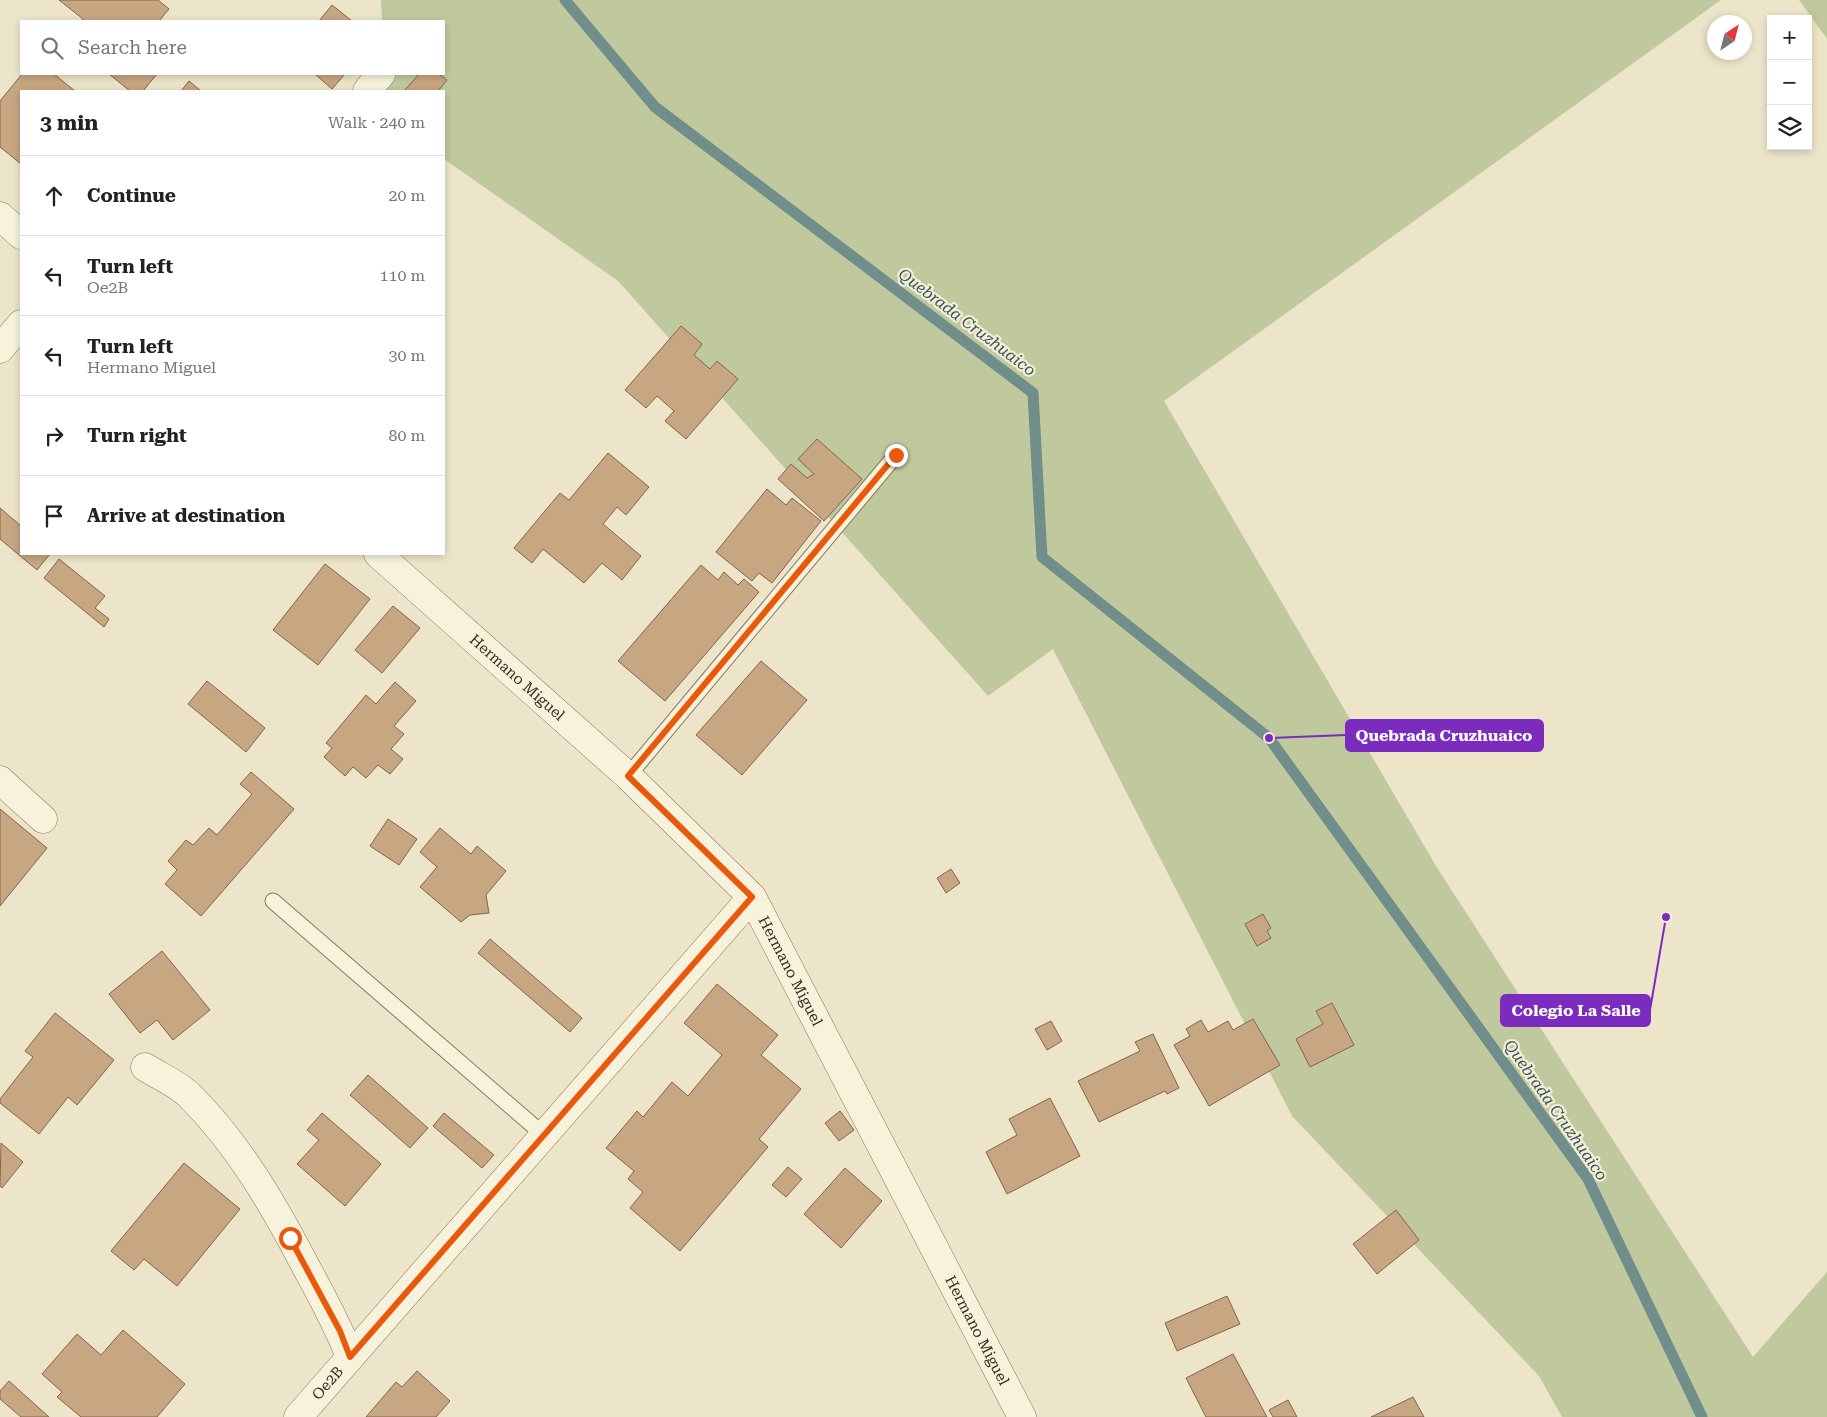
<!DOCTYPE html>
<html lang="en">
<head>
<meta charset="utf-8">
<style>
  :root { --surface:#fff; --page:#f6f6f6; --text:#222; --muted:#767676; --line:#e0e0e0 }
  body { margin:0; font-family:"Roboto Serif",serif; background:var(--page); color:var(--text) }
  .controls { position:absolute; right:15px; top:15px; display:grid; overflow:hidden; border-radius:0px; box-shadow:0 2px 8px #0003 }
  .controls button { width:45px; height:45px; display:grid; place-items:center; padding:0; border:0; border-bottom:1px solid var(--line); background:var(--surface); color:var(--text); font:25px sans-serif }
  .compass { position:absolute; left:1707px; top:15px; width:45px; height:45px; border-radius:50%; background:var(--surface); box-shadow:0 2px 8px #0003; rotate:35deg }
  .stop { position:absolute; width:15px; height:15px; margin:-11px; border:4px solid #ea580c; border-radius:50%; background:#fff }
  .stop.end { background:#ea580c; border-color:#fff; box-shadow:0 1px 5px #0008 }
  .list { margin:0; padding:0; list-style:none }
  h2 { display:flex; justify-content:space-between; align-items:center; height:65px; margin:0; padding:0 20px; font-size:21px }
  h2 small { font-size:16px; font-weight:400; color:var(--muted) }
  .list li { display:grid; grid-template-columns:32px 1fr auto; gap:15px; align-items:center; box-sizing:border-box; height:80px; padding:0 20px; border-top:1px solid var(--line) }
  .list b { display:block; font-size:19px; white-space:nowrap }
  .list p { margin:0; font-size:16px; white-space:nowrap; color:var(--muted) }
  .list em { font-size:16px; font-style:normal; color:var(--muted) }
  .icon { flex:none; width:28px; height:28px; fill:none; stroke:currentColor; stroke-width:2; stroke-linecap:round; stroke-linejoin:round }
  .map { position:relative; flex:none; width:1827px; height:1417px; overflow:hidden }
  .search { position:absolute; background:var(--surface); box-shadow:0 2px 8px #0003; left:20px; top:20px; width:425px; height:55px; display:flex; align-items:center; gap:12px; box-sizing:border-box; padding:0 18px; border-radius:0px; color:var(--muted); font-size:19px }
  .panel { position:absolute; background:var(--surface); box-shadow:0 2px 8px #0003; left:20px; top:90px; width:425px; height:465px; border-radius:0px }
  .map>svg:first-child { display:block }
  .green { fill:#c0c99d }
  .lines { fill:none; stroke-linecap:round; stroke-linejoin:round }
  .stream { stroke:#708e8a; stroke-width:11 }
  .building { fill:#c7a682; stroke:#846546 }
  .service-casing { stroke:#87785f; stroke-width:17 }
  .minor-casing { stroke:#87785f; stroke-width:29 }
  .tertiary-casing { stroke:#87785f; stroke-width:29 }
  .service { stroke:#f7f2dc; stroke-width:15 }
  .minor { stroke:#f7f2dc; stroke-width:28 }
  .tertiary { stroke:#f7f2dc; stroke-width:28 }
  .route { stroke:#ea580c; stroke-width:6 }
  .labels { text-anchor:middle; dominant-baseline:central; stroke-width:4.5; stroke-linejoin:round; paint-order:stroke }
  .street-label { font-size:15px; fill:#382f21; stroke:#f4eed8 }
  .water-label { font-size:16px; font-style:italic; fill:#325557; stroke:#f4eed8 }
  .leader { fill:none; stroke:#7b2cbf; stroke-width:2 }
  .callout-dot { fill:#7b2cbf; stroke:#f4eed8; stroke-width:2 }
  .callout { fill:#7b2cbf; stroke:#7b2cbf; stroke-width:2 }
  .callout-label { font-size:16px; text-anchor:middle; font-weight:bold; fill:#fff }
</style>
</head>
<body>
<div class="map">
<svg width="1827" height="1417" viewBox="0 0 1827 1417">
  <rect width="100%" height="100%" fill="#ece5c9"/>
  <path class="green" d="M381 0H1721L1164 401 1436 866 1753 1357 1827 1272V1417H1562L1539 1376 1292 1116 1053 649 988 696 618 281 444 159V91H384V74H444V21H382Z
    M1799 0H1827V39Z"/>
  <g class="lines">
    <path class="stream" d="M565 0 655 107 1033 393 1042 557 1269 738 1588 1179 1702 1417"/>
  </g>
  <path class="building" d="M59 0H158L169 9 159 21H82L83 19Z
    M332 5 352 21H319Z
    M22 74H54L75 91H21V164L0 147V101Z
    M109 74H157L143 91H130Z
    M317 74H345L332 89 316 75Z
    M419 74H439L447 80 438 91H404Z
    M189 81 201 91H181Z
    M681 326 702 344 694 355 710 369 717 361 738 379 686 439 665 421 674 411 657 396 646 408 625 390Z
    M817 439 862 479 824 521 778 479 791 464 807 478 814 474 798 459Z
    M608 453 649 487 626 515 617 507 603 524 641 556 622 580 602 563 584 583 543 549 532 563 514 548 560 493 569 500Z
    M767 489 786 505 792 498 821 521 772 583 759 573 752 581 716 552Z
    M0 508 21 526V554H50L37 570 0 539Z
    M59 559 105 596 95 608 109 619 104 627 44 578Z
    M325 564 370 599 318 665 273 630Z
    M701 565 718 580 724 572 738 585 744 579 759 592 665 701 618 661Z
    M393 606 420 628 382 673 355 650Z
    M761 661 807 700 742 775 696 735Z
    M207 681 265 728 246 752 188 704Z
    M395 682 416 701 394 726 404 734 391 749 403 759 390 774 378 765 366 778 353 767 345 776 324 757 332 748 326 743 366 695 376 704Z
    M251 772 294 809 201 916 165 884 177 870 168 861 186 840 193 845 209 828 217 835 252 794 240 784Z
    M0 809 47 848 0 906Z
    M388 819 417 839 399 865 370 846Z
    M440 828 471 854 477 846 506 871 486 895 489 913 470 915 461 922 420 887 437 867 420 852Z
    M951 869 960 883 946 893 937 878Z
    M1263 914 1271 928 1267 931 1271 938 1257 946 1245 924Z
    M490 939 582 1018 570 1032 478 953Z
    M162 951 210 1010 173 1040 157 1020 140 1033 109 994Z
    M717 984 778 1035 761 1055 801 1089 759 1139 768 1147 680 1251 630 1208 643 1192 628 1179 634 1171 606 1148 637 1111 643 1117 672 1082 688 1096 722 1055 684 1023Z
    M1332 1003 1354 1045 1310 1067 1296 1039 1323 1024 1316 1011Z
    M55 1013 114 1060 77 1105 68 1097 39 1134 0 1103V1099L33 1057 25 1051Z
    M1253 1019 1280 1065 1209 1106 1174 1045 1190 1036 1186 1029 1201 1020 1208 1032 1228 1021 1233 1030Z
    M1051 1021 1062 1041 1047 1050 1035 1029Z
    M1153 1034 1179 1088 1167 1094 1165 1091 1099 1122 1078 1081 1140 1051 1135 1042Z
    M368 1075 428 1128 410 1148 350 1095Z
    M1050 1098 1080 1156 1007 1194 986 1152 1017 1135 1009 1119Z
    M840 1111 854 1130 839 1141 825 1123Z
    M322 1113 381 1164 345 1206 297 1164 319 1140 307 1130Z
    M444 1113 494 1155 482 1168 433 1126Z
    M1 1143 23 1162 2 1188 0 1186Z
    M184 1163 240 1209 177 1286 144 1259 134 1270 111 1251Z
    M788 1167 802 1179 786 1197 772 1185Z
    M845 1168 882 1201 841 1248 804 1214Z
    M1396 1210 1419 1240 1377 1274 1353 1244Z
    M1227 1296 1240 1324 1177 1351 1165 1323Z
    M123 1330 185 1384 157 1417H81L57 1397 62 1392 42 1374 77 1334 101 1355Z
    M1233 1354 1267 1417H1206L1186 1378Z
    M417 1371 450 1401 436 1417H366L396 1382 402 1387Z
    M9 1381 49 1417H21L0 1399V1391Z
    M1413 1397 1424 1417H1371Z
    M1288 1400 1297 1417H1273L1269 1410Z"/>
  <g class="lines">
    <defs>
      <path id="service" d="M628 776 896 455
        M273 901 545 1136"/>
      <g id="minor">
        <path d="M367 91 381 74"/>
        <path d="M0 349 21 324"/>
        <path d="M0 780 43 819"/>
        <path d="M145 1067C159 1076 178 1084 190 1096 239 1145 273 1204 305 1265 321 1295 338 1325 350 1357"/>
        <path id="s1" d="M298 1417 752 897"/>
      </g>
      <g id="tertiary">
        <path d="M0 216 21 235"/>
        <path id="s2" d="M378 554 628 776 752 897 1022 1417"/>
      </g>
    </defs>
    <use href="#service" class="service-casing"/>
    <use href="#minor" class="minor-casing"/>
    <use href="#tertiary" class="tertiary-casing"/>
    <use href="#service" class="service"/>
    <use href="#minor" class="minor"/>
    <use href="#tertiary" class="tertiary"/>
  </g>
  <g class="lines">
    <path class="route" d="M290 1238 340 1331 350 1357 752 897 628 776 896 455"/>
  </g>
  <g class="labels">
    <g class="street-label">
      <text stroke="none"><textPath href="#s2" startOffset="186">Hermano Miguel</textPath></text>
      <text stroke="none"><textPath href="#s2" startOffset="591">Hermano Miguel</textPath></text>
      <text stroke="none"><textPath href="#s2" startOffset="996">Hermano Miguel</textPath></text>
      <text stroke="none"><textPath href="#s1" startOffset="45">Oe2B</textPath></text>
    </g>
    <g class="water-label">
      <text transform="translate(967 322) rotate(37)">Quebrada Cruzhuaico</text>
      <text transform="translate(1556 1110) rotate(55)">Quebrada Cruzhuaico</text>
    </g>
  </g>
  <path class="leader" d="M1269 738L1346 735M1666 917L1650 1010"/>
  <g class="callout-dot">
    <circle cx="1269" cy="738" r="5"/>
    <circle cx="1666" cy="917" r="5"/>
  </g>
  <g class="callout">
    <rect x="1346" y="720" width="197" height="31" rx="5"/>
    <rect x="1501" y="995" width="149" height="31" rx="5"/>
  </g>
  <g class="callout-label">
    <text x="1444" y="741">Quebrada Cruzhuaico</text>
    <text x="1576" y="1016">Colegio La Salle</text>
  </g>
</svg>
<div class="controls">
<button>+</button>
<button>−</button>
<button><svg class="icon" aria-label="layers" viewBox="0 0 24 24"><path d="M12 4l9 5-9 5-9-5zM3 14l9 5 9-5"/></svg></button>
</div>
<svg class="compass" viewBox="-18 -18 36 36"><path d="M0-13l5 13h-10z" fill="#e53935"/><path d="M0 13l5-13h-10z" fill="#767676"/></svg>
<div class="stop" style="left:290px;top:1238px"></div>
<div class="stop end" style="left:896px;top:455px"></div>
<div class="search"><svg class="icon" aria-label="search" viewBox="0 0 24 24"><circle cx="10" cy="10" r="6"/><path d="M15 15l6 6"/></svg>Search here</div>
<section class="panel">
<h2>3 min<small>Walk · 240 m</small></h2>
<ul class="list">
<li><svg class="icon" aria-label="ahead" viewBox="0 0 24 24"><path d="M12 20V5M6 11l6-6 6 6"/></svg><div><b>Continue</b></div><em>20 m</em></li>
<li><svg class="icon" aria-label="left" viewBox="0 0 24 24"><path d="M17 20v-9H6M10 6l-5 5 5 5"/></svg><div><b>Turn left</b><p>Oe2B</p></div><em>110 m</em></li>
<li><svg class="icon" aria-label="left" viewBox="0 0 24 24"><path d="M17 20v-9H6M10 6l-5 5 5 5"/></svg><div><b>Turn left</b><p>Hermano Miguel</p></div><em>30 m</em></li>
<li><svg class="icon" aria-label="right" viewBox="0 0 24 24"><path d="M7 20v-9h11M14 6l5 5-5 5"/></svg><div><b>Turn right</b></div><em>80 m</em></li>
<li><svg class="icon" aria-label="arrive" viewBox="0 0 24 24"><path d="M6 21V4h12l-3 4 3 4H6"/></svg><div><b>Arrive at destination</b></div></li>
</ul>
</section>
</div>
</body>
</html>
